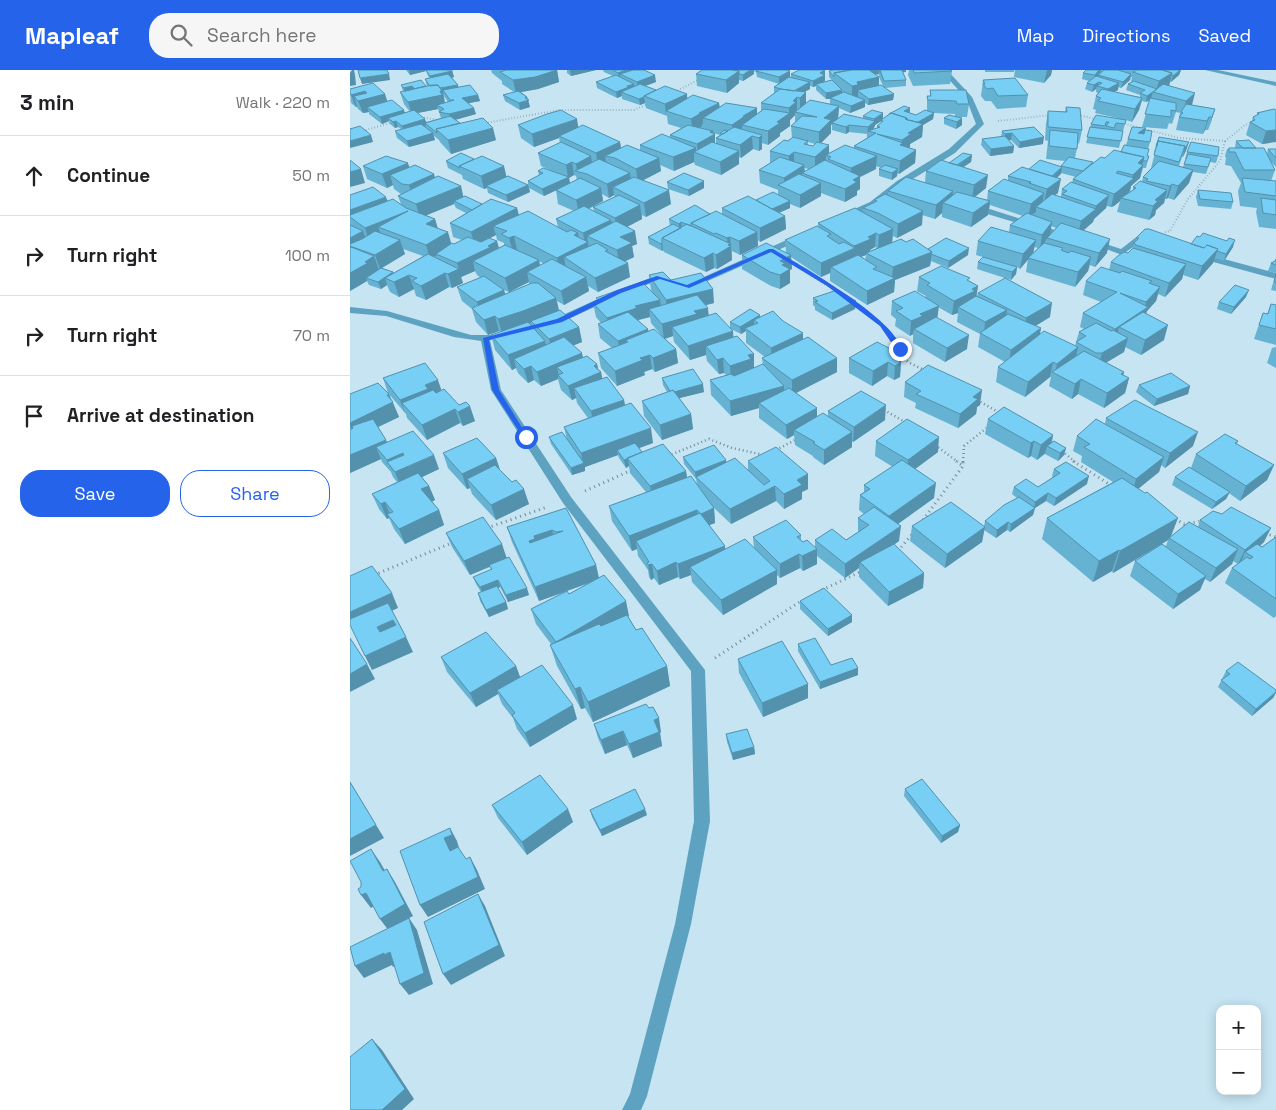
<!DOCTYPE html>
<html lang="en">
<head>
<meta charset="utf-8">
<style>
  :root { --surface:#fff; --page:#f6f6f6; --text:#202124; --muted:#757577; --line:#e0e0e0; --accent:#2563eb }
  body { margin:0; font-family:"Space Grotesk",sans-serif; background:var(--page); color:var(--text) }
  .controls { position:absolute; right:15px; bottom:15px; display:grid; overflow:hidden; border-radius:10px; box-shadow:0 2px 12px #0003 }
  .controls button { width:45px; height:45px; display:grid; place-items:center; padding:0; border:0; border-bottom:1px solid var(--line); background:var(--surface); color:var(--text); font:25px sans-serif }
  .stop { position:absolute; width:15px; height:15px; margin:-11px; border:4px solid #2563eb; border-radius:50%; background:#fff }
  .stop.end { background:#2563eb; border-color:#fff; box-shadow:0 1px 5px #0008 }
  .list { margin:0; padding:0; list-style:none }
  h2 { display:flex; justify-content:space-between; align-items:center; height:65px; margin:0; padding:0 20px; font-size:21px }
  h2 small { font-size:16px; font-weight:400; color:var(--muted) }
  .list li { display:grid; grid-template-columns:32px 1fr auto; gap:15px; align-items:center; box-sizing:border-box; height:80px; padding:0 20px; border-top:1px solid var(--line) }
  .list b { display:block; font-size:19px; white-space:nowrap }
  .list em { font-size:16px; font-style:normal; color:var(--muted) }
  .actions { display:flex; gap:10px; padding:15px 20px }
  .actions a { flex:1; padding:11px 0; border:1px solid var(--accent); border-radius:20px; text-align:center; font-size:18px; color:var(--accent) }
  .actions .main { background:var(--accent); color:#fff }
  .icon { flex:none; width:28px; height:28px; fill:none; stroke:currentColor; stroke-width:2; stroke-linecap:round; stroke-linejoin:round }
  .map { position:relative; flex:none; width:926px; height:1040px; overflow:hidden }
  header { display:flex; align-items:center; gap:30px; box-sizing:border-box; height:70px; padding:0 25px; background:var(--accent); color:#fff }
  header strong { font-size:24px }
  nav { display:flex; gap:28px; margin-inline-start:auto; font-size:18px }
  .search { width:350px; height:45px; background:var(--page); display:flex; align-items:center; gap:12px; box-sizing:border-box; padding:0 18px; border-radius:20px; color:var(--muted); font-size:19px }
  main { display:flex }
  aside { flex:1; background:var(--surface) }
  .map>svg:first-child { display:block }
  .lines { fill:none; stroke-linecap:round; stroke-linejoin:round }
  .path-far2 { stroke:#758a94; stroke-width:2; stroke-dasharray:0.5 2.5; stroke-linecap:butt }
  .path-far1 { stroke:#758a94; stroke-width:2.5; stroke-dasharray:1 3; stroke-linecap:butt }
  .path { stroke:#758a94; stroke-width:3; stroke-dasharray:1 4; stroke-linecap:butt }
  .street { fill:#5da3c1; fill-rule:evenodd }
  .wall { fill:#66b2d3; fill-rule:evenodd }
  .shaded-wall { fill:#5391ac }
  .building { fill:#77cff5; stroke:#5391ac; fill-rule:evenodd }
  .route { fill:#2563eb }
</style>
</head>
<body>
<header>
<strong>Mapleaf</strong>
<div class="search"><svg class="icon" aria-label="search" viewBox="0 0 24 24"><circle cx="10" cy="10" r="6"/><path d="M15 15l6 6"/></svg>Search here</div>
<nav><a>Map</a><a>Directions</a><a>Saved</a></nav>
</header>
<main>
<aside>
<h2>3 min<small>Walk · 220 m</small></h2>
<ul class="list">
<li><svg class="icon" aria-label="ahead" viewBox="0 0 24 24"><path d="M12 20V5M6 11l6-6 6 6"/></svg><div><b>Continue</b></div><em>50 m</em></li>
<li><svg class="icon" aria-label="right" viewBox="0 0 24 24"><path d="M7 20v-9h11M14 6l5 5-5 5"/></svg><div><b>Turn right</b></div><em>100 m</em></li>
<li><svg class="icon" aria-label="right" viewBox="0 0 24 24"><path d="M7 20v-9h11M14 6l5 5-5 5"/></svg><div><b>Turn right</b></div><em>70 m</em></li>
<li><svg class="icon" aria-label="arrive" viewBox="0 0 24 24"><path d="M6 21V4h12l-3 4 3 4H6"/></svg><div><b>Arrive at destination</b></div></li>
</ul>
<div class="actions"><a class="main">Save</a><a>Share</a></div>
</aside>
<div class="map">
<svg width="926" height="1040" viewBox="0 0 926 1040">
  <rect width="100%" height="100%" fill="#c6e4f2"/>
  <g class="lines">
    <path class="path-far2" d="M325 22 350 9
      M728 45 746 49
      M71 47 87 50
      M648 51 701 45
      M135 53 210 40H284L298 34
      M772 53 829 68 875 71 895 55 903 52
      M13 61 43 52
      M815 162 820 161 838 129 870 91 875 71"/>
    <path class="path-far1" d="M441 192 488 222
      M503 233 532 255 558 292 576 301
      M627 330 650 343
      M534 340 557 353
      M585 375 608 392
      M426 380 447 369
      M712 381 725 392
      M318 386 359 369 382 378 414 385
      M613 392 614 376 639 356"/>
    <path class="path" d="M606 391 613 396
      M723 391 762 416
      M235 421 282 400
      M825 449 834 454 852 451
      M573 450 613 396V391
      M137 458 197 437
      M915 463 926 467
      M548 481 563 463
      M24 505 104 472
      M472 520 512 501
      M365 588 451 531"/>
    <path class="street" d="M590 0H597L622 27 634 54 605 83 553 115 526 136 497 149H491V145L520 132 547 111 599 79 626 54 616 28Z
      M855 0H868L926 12V16Z
      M621 135H627L724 166 717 168 621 139Z
      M450 164 454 167 453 169 344 217 336 215Z
      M789 165 804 171 800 174 791 171 772 185 740 173 744 170 771 179Z
      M848 182 926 203V209L845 187 844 185Z
      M310 204 320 209 315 212 310 210 277 222 272 219Z
      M259 224 262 225V229L212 252 165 265 160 262 206 248Z
      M0 237 37 241 121 265H147V269L140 270 151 320 221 427 355 600 360 751 341 854 297 1026 291 1040H272L280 1024 325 854 344 751 341 601 213 433 141 320 131 271 104 267 36 246 0 243Z"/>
  </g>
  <path class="wall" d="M56 0H102L104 7 102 8 108 15V17L128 25 130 31 119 33 126 44 105 50 110 53 146 70 101 84 90 72 89 70 83 65 85 70 59 77 47 68 45 61 51 59 48 57 45 58 40 54 39 51 32 54 19 44V42L13 43 8 39 7 37H6L1 33 0 19 23 13 38 32 55 43 60 42 54 34 50 22 53 21 51 15 77 16 75 9 79 8 76 1 60 5ZM93 24H94V26L98 32 95 33ZM88 39 91 48 76 52 68 43Z
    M140 0H207L209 12 188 19 171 22 177 27 180 37 170 40 155 31 153 25 164 22 152 14V11L142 3 141 0Z
    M217 0H246L221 6 217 3Z
    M253 0H294L306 12 295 16 306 20 337 24V28L369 33 370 37 407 38V44L411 41V33L424 23V17L429 14 407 7 406 2 404 1V4L393 11 389 10V13L377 23 347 16 346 4 352 0H436L440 7 441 8V4L475 0V11L472 12 482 10 479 7V1L502 0 556 2H553L556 10V16L535 18 544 24 543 30 518 35 515 33V37L500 43 489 38 488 49H513V46L533 49 560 38V43L566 45 577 40V26H580V20L619 34 617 47H607L612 55 606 59 594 54V48L605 46V44L584 43 583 49 573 55 572 67 560 74V77L559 78 566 80 565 93 549 104 547 103V106L542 110 529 106V99L531 98 526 96V99L510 107V119L507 121V125L495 132 471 123V126L450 138 440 134V138L429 143 435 146 436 159 410 172 408 170V176L390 185 382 181V190L367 199 364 198 356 202 314 182 313 180 312 181 299 174 298 167 320 156 319 149 360 144H372V138L428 125V120L410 113 409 100 420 93V81L442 68 441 56 445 53V45L440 50V56L430 63V66L418 75 412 73V79L409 81 403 79 391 88 389 87V94L371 105 345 95 344 92 324 101 310 95 311 101 293 110 321 134 296 147 292 145V149L277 157 287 174 282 176 284 187 274 192 280 207 248 222 238 216 239 221 214 235 207 231 209 240 229 257 232 272 223 275 233 287 247 294 248 299 251 302 252 309 274 330 275 335 303 373 289 378 292 382 336 401 337 407 347 414 346 409 334 394 333 387 376 392 398 400V391L458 419 452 422V429L434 439 426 431 381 454 362 436 364 438 365 453 359 455 375 476V479L404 478 403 467 451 465V470L453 472 465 477V470H496L508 462V448L514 444 509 440 510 425 514 422V415L543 397 525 386 526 371 588 382 565 399 584 428 548 454 549 471 542 476 574 503 573 518 538 536 509 507V498L495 508 467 486V494L453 501 450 498 430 508 427 505V514L373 545 342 512 341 505 330 509 328 507 309 515 304 508 301 510 299 507 298 500 288 486 287 479 282 481 262 451 259 436 296 422 280 403 279 396 276 398 269 388 268 385 235 397V401L222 405 201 374 199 367 217 370 214 357 238 348 227 333 226 328 222 330 211 320 208 309 191 316 184 310 178 313 168 303 166 298 162 300 145 280 141 265 150 262 149 261 138 265 126 252 122 239 112 231 107 217 131 208 127 205 125 201 111 207 113 213 102 218 99 217 76 230 66 226 64 219 49 227 40 222 37 215 31 219 19 215 17 211 0 221V125L38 131 51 134 48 126 51 124 44 119 43 115 37 118 17 109 13 96 59 97 85 107 111 116 113 127 132 134 167 138 169 145 208 157 206 149 224 141 208 134 206 120 194 126 179 118 180 122 158 132 138 123 137 118 134 119 113 109 112 105 98 98 96 91 156 106 178 115V111L189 105 188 101 204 102 191 96 188 83 210 73 209 68 184 77 171 68 168 55 228 58 270 72 271 78 290 80V75L320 67V65L331 58 318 54 317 46 296 38 295 33 290 35 272 29V26L267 28 247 18 246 12 263 6 254 2ZM529 4V7L533 16 529 15V7L525 5ZM460 16 463 17 466 16V20L476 29H480V34L456 33 454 22 460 19ZM531 51V53L527 56V58L523 59 524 58 525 55ZM482 54V60L496 64 499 62 517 64V68L504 76V78L479 83 471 73 481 63V55ZM363 63 370 65 366 68V73H365V64ZM458 72 465 74 463 76 458 75ZM454 98 459 99 455 102ZM224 105 226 106 227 110 220 113 219 108ZM252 124 259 128 264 125 265 127 243 137 244 141 239 139 253 131ZM104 134 106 138 116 143 100 153 103 167 112 170 104 174H101L88 159 85 149 76 145ZM146 165 147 170 154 173V175L149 178 139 168ZM53 179 73 186 44 203 43 202 32 198 55 184ZM189 191 194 194 190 196ZM179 212V214L155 224 154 220 159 222Z
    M559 0H601L602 1 600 14 563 16 558 5Z
    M635 0H664V2H635Z
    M665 0H702L701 5 694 13 664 7Z
    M736 0H831L829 5 821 12H820L819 16 842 35 865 39 858 60H855L853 64 826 60 830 43 826 42 822 54 819 53 817 59 792 57 800 30 796 32 792 31 789 40 782 52 776 50 773 61 765 60 773 61 769 78 736 73 741 54 767 48 745 43 746 40 743 39 746 26 748 23 746 22V19L742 22 735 19 737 13 739 11 732 9 733 3ZM781 7H782L781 12 778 14 776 20 790 25V27L764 22 768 20V17L771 18 780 10Z
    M633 10 678 25 676 37 647 39 641 31H635L631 26Z
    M716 37 732 60 729 74 728 73 725 88 743 93 755 88 799 86 796 98H793L790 108 781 116 780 121 778 123 783 120V117L792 112 793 107 801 98 805 83 804 82 806 76 837 78 833 87H832L829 96 833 97 836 89H835L837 82 868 86 866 93 860 92 856 104 843 102 839 113 824 130 818 128 816 129H815L814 133 806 140 805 145 799 150 767 142 770 131 764 136 761 137 757 136 756 138 744 149 743 152 734 160 757 183 745 197 740 195 738 201 725 217 676 202 678 189 670 199 667 197 666 204 661 210 627 199 628 192 633 187 626 185 628 171 659 162 660 155 673 146 640 135 638 145 621 157 592 147V143L585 149 572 145V155L547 168 543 166 542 173 556 172 578 179 618 185 598 198 581 191 580 196 545 210 544 222 517 235 480 211V203L471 207 441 187 442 199 440 200V213L430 219 421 216 392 199V185L436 182 435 170 468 157V153L513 142V138L524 133V130L538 126V121L575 112 576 101 622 85 621 92 613 97 636 118 625 127 637 130 638 121 658 110V106L679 99 710 97 715 91 696 89 698 71 695 70 696 54 698 41 715 42ZM711 103 726 107 723 109 722 113 712 119 711 127 705 125 708 123 707 108ZM701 156 706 158 700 164ZM525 177 527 178 520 181V180ZM684 177 688 178 683 183ZM516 185 515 190 511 187Z
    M924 39 920 73 912 74 896 65 900 52 902 51 903 47 907 45V43Z
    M684 57 693 74 669 78 661 70H659L664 76 663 83 640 86 631 75 632 69 651 67 652 61Z
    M796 58V60L800 72 798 79 776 75 778 69Z
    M886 71 917 84 918 79H926V97L920 91 925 100 921 111 926 126V159L909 157 906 142 907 138 890 136 888 121 891 113 881 96 875 95 876 88 875 86 877 79H878L879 78H885Z
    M354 111V118L339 126 318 119 317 112Z
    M848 120 883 132 881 139 848 136 846 127Z
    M786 168 883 177 874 191 865 188 863 193 848 210 833 205 832 209 815 227 808 224 806 231 797 241 796 243 814 270 791 285 775 277 774 282 756 293 774 302 773 305 779 308 775 323 754 338 728 324 722 329 699 316 701 307H700L675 327 646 312 648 297 655 292 628 277 630 264 607 252 608 243 602 245 588 237 587 248 617 279 595 292 563 273V264L560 266 545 256 546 249 541 245 542 231 575 227 576 226 567 221 569 207 620 211 628 216 626 226H627L628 223 700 247 685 256 691 258 690 264 725 276 729 262 734 259 730 257 733 243 751 232 733 225 736 211 759 200 761 192 778 183 782 179Z
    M926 189V221L921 220 926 203 918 201 921 193 925 191Z
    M299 205 321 210 364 233 356 235 359 246 380 258V252L410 247 433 251 453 270 487 288V302L446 323 467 346 478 347V341L535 350 503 372 502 371V377L474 395 463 387V386L445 375 444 365 437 369 409 348V338L381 346 361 325 360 310 376 305 374 303 369 304 357 291 356 285 340 290 324 272 323 266 315 269 326 279 328 293 305 302 302 299 294 302 295 305 267 316 251 298 248 283 262 278 250 268 248 254 251 253 246 247 243 233 247 231 246 228 303 223 301 220ZM300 247 301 253 311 265 298 262 289 251 288 250ZM381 259 391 264 396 261V273L415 287 412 288 413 295 404 298V284L383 267Z
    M896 227 881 244 867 239 869 232Z
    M463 228 506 231 505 239 482 250 465 240V237L463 235Z
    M921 234 926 235V275L904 269 913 243 917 244Z
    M926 277V298L917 293 922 278Z
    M549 283 548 290 551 292 550 307 544 310 537 306 522 316 499 303V288Z
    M33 308 92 320 125 351 113 356 110 353 77 370 57 348 56 344 38 323Z
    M312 308 354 322 329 328 341 344 343 359 312 370 294 346 292 331 317 322 313 315Z
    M555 312 630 335 627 337 626 344 608 358 565 338 566 333 554 327Z
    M789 315 840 316 838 324 804 336 786 322Z
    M0 324 42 330 49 347 28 357 37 372 89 399 72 407 79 416 85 430 82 432 89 440 94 455 55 474 44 459 39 448 37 449 29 439 22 424 47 412 43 407 41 402 32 392 31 389 0 403Z
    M756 348 843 376 815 398 811 395 809 402 788 418 821 466 848 457 850 450 914 472 910 476 912 477 926 467V546L924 548 875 513 882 498 888 494 883 491 882 494 860 512 855 509 850 520 823 539 780 506 785 491 809 476 763 503 762 501 743 512 692 469 697 448 763 412 731 392 732 386 723 381 727 366 755 354ZM818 470 816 476 812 474Z
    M638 349 703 365 702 373 716 378 714 385 708 391 695 384 687 390 681 386 678 388 635 364Z
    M888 371 887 374 924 395 917 410 890 431 879 423 876 429 862 439 822 415 825 407 841 398 846 384Z
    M93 383 146 388 150 400 179 434 146 450 122 424 120 418 117 419 98 398Z
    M704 399 737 414 704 436 696 431 685 438 683 445 660 462 657 460 646 468 634 460 632 472 595 498 560 471 562 456H634L635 451 667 428 662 424 664 417H688L703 407 702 406Z
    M216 438 246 495 249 508 279 546 278 547 286 560 317 596 320 616 243 652 235 638 231 639 207 596 200 575 201 574 186 554 181 539 216 522 189 531 162 472 157 457ZM240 513 219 524 217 521Z
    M96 463 157 488 179 525 158 532 150 517 148 518 156 532 158 539 139 547 130 531 128 523 131 522 126 514 123 507 141 500 140 497 120 505 102 477Z
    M450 531 502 545V552L478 566 450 539Z
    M448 574 481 595 508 605 470 619 448 581Z
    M91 587 166 596 170 607 227 649 180 677 167 659 163 648 152 634 148 624 126 637 97 602Z
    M388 589 458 628 413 647 389 603Z
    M876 601 926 620V623L923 628 902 646 868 617Z
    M244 654 311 662 310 663 312 676 283 688 277 675 255 684 248 668Z
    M376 664 404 677 405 684 383 690 377 672Z
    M555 719 610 755 608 762 591 773 554 726Z
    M142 735 223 752 177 785 148 748Z
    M240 740 297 745 252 766 242 747Z"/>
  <path class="shaded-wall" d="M2 0H4L5 5 6 15 0 16V3Z
    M59 0H75L76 1 60 5Z
    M207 0 209 12 188 19 166 23 163 10Z
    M220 0H246L221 6Z
    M276 0H289L270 4V9H269L268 3Z
    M400 0H404V4L393 11V5Z
    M475 0V11L467 15 466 14V16L463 17V11L470 3Z
    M519 0H556V2L531 4 530 0 529 4 519 5Z
    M697 0H702L701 5 694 13Z
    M749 0H751L750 3 744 12 745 5Z
    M830 0H831L829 5 821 12 823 6Z
    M102 1 104 7 82 12 80 6Z
    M389 1V13L377 23 376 10Z
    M440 1V7L429 14V7Z
    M822 3 819 16 807 22H803L801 29 796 32 797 26 806 20 809 11Z
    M39 4 40 10 12 14 10 8Z
    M781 4 780 10 771 18 773 12Z
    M305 5 306 12 287 19V12Z
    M529 7V20L508 21V27L502 28V16L507 12Z
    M460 12V19L441 29V23Z
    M749 12 748 16H747L746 19 742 22 744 15Z
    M769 13 768 20 757 26 758 19Z
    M284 14 285 20 271 22 272 26 267 28 266 22Z
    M108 15 109 21 93 20 95 34 87 35 88 39 62 44 58 32 84 20Z
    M62 16 64 22 55 24 54 18Z
    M492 20V27L480 28V29H476V23Z
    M15 21 17 28 35 24 39 36 17 37 19 42 13 43 8 31 4 26 7 37H6L1 25Z
    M456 22V35L450 40V28Z
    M845 23 842 35 833 43 836 31Z
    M337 24 338 37 316 41V46L315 34Z
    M544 24 543 30 518 35 519 29Z
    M128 25 130 31 114 34 112 28Z
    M177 27 180 37 170 40 169 33 175 28Z
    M294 27 295 33 290 35 289 29Z
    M447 27V40L445 42V45L440 50V56L430 63V66L418 75V61L427 52 439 43V38L443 31Z
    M792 28 789 40 782 52 785 39Z
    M515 30V37L500 43 501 36Z
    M369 33 370 46 353 48V54H352V56L343 62 341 49 349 43Z
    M489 36 488 49 481 55V63L469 75V62L474 48Z
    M124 38 126 44 101 51 99 44Z
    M407 38V51L392 55V62L383 68 382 55 393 46Z
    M560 38 559 45 554 41Z
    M865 39 861 52 858 60 862 47Z
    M54 40 56 46 38 48 39 51 32 54 30 47Z
    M533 43V50L525 55 524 58 520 61H518L517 64 518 57 524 52V49Z
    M584 43 583 49 573 55 572 67 560 74V77L553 82 550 75 551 74 552 70 564 55Z
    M859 47 855 60 853 64 857 51Z
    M612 48V55L606 59 607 52Z
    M75 49 77 54 75 53 76 56 54 63 52 56Z
    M227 49 229 62 209 66V68L184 77 182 64Z
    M46 51 48 57 45 58 43 52Z
    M499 55V62L496 64V57Z
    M143 58 146 70 101 84 98 70Z
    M796 58 795 65 788 63Z
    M926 60V72L912 74 916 61Z
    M363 61 364 64H365V77L348 84 347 74 360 62Z
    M83 63 85 70 59 77 57 71Z
    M662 63 661 70 654 71 655 64Z
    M21 65 23 72 0 78V71Z
    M412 65V79L409 81V68Z
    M402 66 403 79 391 88 390 75Z
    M694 67 693 74 669 78 670 72Z
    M270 72 272 85 255 86 256 92 248 96 246 83Z
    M839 72 837 78 833 87 834 80Z
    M479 75V87L476 85V91L465 100V87Z
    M664 76 663 83 640 86 641 79Z
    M346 78V83L344 82V92L324 101 323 87Z
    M566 80 565 93 549 104 550 91Z
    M389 81V94L371 105 370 92Z
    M444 82V95L439 99V86Z
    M622 85 621 92 606 102 607 96Z
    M241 86 243 100 227 101 226 94Z
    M527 86 526 99 510 107V119L507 121V125L495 132V119L501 112V98Z
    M794 87 792 96 793 95 790 108 781 116 780 121 772 128H771L770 131 764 136 761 137 764 124 781 110 788 93Z
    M309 88 311 101 288 113 286 99Z
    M222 92 224 105 219 108 220 114 194 126 192 119 218 107 216 95Z
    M58 93 62 106 40 105 43 115 37 118 32 104Z
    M454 95 455 104 452 103V110L434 118V108Z
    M154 96 157 109 136 116 137 118 134 119 131 106Z
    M712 97 711 104 698 116 700 109Z
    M11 99 15 113 0 117V102Z
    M548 99 547 106 542 110V103Z
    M843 100 839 113 824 130 828 116Z
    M280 103 282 116 263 117 264 125 259 128 257 114Z
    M84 104 88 118 63 128 59 115Z
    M638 105 636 118 622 129 624 115Z
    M711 109 708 123 694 133 697 119Z
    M354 111V118L339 126 338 120Z
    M471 113V126L450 138V125Z
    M822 114 818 128 816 129 820 116Z
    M178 115 180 122 158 132 156 125Z
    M111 116 114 130 104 131V134L70 148 66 134Z
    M251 118 253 131 229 143 226 130Z
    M319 120 321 134 296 147 294 133Z
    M817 120 814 133 806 140 805 145 799 150 805 130Z
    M603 121 602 134 593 133 592 143 585 149 586 135Z
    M694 123 692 137H686V142L678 147 681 134Z
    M759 125 756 138 744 149 743 152 728 165 731 151 745 139 746 136Z
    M36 127 41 140 0 147V140Z
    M440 131V138L419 147V140Z
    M640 131 638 145 621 157 623 143Z
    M290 135 292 149 267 162 265 148Z
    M167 138 170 151 143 156 146 165 125 176 121 162Z
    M58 141 28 157 32 167 19 172 15 158Z
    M573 141 572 155 547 168 548 154Z
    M435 146 436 159 410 172V158Z
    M85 149 89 163 76 154Z
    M261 150 263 163 237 166 240 186 214 187 216 199 210 202 207 188 224 165 228 163 230 176 235 174 233 163Z
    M331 152 332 159 329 161V154Z
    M702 152 700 166 697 168 696 170 690 179 692 165Z
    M543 159 542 173 528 179 529 165Z
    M13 161 18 175 0 176V168Z
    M285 161 287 174 282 176 284 187 269 194 267 180 270 167Z
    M98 162 102 176 86 184 87 185 80 189 76 175Z
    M407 162 408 176 390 185 389 171Z
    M526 163 525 177 520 180V183H516V185L505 189 481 197 480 203 471 207V193L504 179V176L518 167Z
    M164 166 167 180 163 182 159 168Z
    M380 167 382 190 367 199 366 185 378 178 377 168Z
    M760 169 757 183 745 197 749 183Z
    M50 170 55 184 30 199 25 185Z
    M686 170 683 184 670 199 673 184Z
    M885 170 883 177 874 191 876 184Z
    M147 171 151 185 123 191 125 201 111 207 113 213 102 218 98 204 109 199 107 193Z
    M312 173 313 180 312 181 311 174Z
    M619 178 618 185 598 198 599 191Z
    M868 179 863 193 848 210 852 196Z
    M582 182 580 196 545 210 544 222 517 235V221L542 209 543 197Z
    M363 183 364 198 356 202 354 188Z
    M441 185 442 199 440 200V213L430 219V191Z
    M24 186 29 200 16 208 17 211 0 221V203L15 192Z
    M741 187 738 201 725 217 728 202Z
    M189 190 192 205 177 202 179 212 159 222 155 208Z
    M278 193 280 207 248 222 245 208Z
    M836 194 832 209 815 227 819 213Z
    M667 197 666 204 661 210 662 202Z
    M43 202 46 209 35 208 37 215 31 219 28 212Z
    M95 203 99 217 76 230 71 216Z
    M59 205 64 219 49 227 44 212Z
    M236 207 239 221 214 235 211 221Z
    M628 216 626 230 608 237V243L602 245 604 231 622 219Z
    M810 217 806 231 797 241 794 251 769 257 766 270 761 273 765 259 794 240 796 232Z
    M363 219 364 233 317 245 316 230Z
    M154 220 158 234 131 246 127 232Z
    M899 220 896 227 881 244 884 237Z
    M206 228 209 242 181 251V253L152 263 148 249Z
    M310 230 312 245 299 239 300 247 288 250 289 252 259 262 257 248 285 236Z
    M506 231 505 239 482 250V243Z
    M702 233 700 247 674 263 676 248Z
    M589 236 587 250 564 259 563 264 560 266 561 251 570 244Z
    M358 238 359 252 322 257 323 266 314 269 312 254 344 241Z
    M657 240 655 255 634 265 635 252Z
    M410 245 411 252 404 250V256L395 258 396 261 391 264 390 257Z
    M145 246 149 261 138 265 134 250Z
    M818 255 814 270 791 285 795 270Z
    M229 257 232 272 203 284 199 269Z
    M691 258 688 273 659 294 661 280Z
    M298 259 300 273 278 272 276 270 278 282 270 286 268 271Z
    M383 261 384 276H356V285L340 290 338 276Z
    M453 263V277L422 292 421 278Z
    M619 265 617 279 595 292 597 278Z
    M778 268 774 282 748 297 752 283Z
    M195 271 198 286 164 289 166 298 162 300 158 285Z
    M728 277 725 292 705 303 707 294Z
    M326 279 328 293 305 302 303 288Z
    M232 283 235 297 213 303 207 297 209 307 208 305V309L191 316 187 302Z
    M549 283 548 294 551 292 550 307 544 310 545 296 542 287Z
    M404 284V298L381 311 380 296 398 285Z
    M300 285 302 299 294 302 295 305 267 316 265 301 290 288Z
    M373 288 374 303 369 304 367 290Z
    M487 288V302L442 325V310Z
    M538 292 537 306 522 316 523 301Z
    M703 292 700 307 675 327 678 312Z
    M247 294 249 303 251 302 254 317 224 318 226 328 222 330 218 316 244 296Z
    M181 296 184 310 178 313 174 299Z
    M774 302 771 314 779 308 775 323 754 338 757 323 771 304Z
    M731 309 728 324 722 329 725 314Z
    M88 310 93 325 52 333 55 344 50 330 75 315Z
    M353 314 354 322 322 330 321 323Z
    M434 316V330L409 333V338L381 346 380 331Z
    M840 316 838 324 804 336 807 329Z
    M632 320 630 335 627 337 626 344 608 358 610 344 623 327Z
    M39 324 49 347 5 368 0 356V353L37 325Z
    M274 330 276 344 244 355 241 341Z
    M536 335 535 350 503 372 504 357Z
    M120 336 125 351 113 356 108 342Z
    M467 338V353L444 360V365L437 369 436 355Z
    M105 339 110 353 77 370 72 355Z
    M341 344 343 359 312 370 310 355Z
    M301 358 303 373 270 385 267 380 268 385 235 397V401L222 405 221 398 233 393 231 383Z
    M502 362V377L474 395V380Z
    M848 362 843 376 815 398 820 383Z
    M703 365 700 378 697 376 695 383 687 390 691 375Z
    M589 367 588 382 557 405 558 390Z
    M36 370 42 384 26 377 31 389 0 403V385Z
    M684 371 681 386 678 388 681 373Z
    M716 378 714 385 708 391 710 383Z
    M53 383 58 397 84 385 89 399 51 417 45 402 39 395 37 390Z
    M814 387 809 402 782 424 786 409Z
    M146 388 151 403 117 409 120 418 117 419 112 404Z
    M278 389 279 396 276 398 274 390Z
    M376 390 377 398 346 407V409L345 402Z
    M924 395 917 410 890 431 896 416Z
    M336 401 338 416 303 431 300 416Z
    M458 404V419L452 422V429L434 439V424L447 410Z
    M739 406 737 414 704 436 706 428Z
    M586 413 584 428 538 461 539 446Z
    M79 416 85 430 76 434 71 419Z
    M425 416 426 431 381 454 380 439Z
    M174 419 179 434 146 450 141 435Z
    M880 422 876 429 862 439 866 432Z
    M698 423 696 431 685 438 683 445 660 462 661 454 684 438 685 432Z
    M35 432 41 447 37 444 39 448 37 449 31 434Z
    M364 438 365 453 352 458 351 444Z
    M89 440 94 455 55 474 49 459Z
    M347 440 349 454 286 471 287 479 282 481 279 466Z
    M828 448 820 469 819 468 818 470 763 503 770 481Z
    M658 452 657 460 646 468 647 460Z
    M551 456 549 471 513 496 510 492 509 498 495 508V494Z
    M635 457 632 472 595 498 597 484Z
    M921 458 914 472 899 485 895 482 891 492 888 494 895 480Z
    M202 460 206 475 183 486 179 471 184 466Z
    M152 474 157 489 120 505 114 491Z
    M375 476 376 490 340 497 341 505 330 509 328 494Z
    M467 479V494L453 501 452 486Z
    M888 479 882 494 860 512 866 498Z
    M769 480 762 501 743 512 749 491Z
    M449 484 450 498 430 508V494Z
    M326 492 328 507 309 515 307 501Z
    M302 494 304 508 301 510 298 495Z
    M246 495 249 509 189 531 185 517Z
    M427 500V514L373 545 371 530Z
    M574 503 573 518 538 536 539 522Z
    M856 506 850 520 823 539 828 524Z
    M148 510 150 517 133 525 130 517Z
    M177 518 179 525 158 532 156 525Z
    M42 523 48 538 4 558 0 550V542Z
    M276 531 279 546 210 587 206 572Z
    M156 532 158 539 139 547 136 540Z
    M502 545V552L478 566V559Z
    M43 550 50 564 34 572 27 557Z
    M56 567 63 582 22 600 15 586Z
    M17 594 25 609 0 622V604Z
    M166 596 171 610 147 620 148 624 126 637 120 623Z
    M317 596 320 616 243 652 238 632Z
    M508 598V605L470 619V612Z
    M458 614V628L413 647 412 633Z
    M230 617 235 638 231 639 225 619Z
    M926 622 923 628 902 646 906 639Z
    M223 635 227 649 180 677 175 663Z
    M309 648 311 662 310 663 312 676 283 688 279 674 304 650Z
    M273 661 277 675 255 684 251 670Z
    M404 677 405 684 383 690 382 683Z
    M0 712 34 768 0 786Z
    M218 739 223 752 177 785 172 772Z
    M295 739 297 745 252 766 250 760Z
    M610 755 608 762 591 773 592 766Z
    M100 758 107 771 109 778 102 781H100L94 768Z
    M21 779 30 792 42 813 33 801Z
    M120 787 127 800 135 819 78 847 70 835Z
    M37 799 45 812 63 846 59 848 67 860 83 914 59 925 50 914 39 861 30 849Z
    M16 823 25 835 21 838 11 825Z
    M128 824 135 836 155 886 101 915 93 904Z
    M40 882 49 893 43 897 42 895 14 908 5 896 34 883Z
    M22 969 32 980 64 1029 52 1040H32Z"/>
  <path class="building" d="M8 0H37L39 4 10 8Z
    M76 0H102V1L80 6Z
    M156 0H207L185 7 163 10 150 2Z
    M263 0H276L268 3Z
    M283 0H294L305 5 287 12 270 4Z
    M352 0H383L389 1 376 10 346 4Z
    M383 0H400L393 5 389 4V1Z
    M408 0H436L440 1 429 7 406 1Z
    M449 0H475L470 3 475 5 463 11 441 4Z
    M483 0H499L484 3V7L479 1Z
    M502 0H519L529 7 507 12 508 15 502 16 484 3Z
    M530 0H552L556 10 534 11Z
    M563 0H601L602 1 564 3Z
    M736 0H749L745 5 733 3Z
    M754 0H768L781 4 773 12 748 5Z
    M787 0H812L822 3 809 11 783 2Z
    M812 0H830L823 6H822V3Z
    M98 4 108 15 90 18 88 15 80 16 75 9Z
    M266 5 284 14 277 16 279 17 266 22 246 12Z
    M746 6 769 13 758 19 747 16 752 13 749 12 744 15 737 13Z
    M439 7 460 12 444 21 431 19 424 17Z
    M665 8 678 25 648 26 643 18 637 19 633 14H635L633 10Z
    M71 10 76 16 55 21 64 18 62 16 54 18 51 15Z
    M482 10 492 20 476 23 466 14Z
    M784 11 807 19 797 26 790 23 795 20 778 14Z
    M23 13 35 24 8 31 4 26 17 23 15 21 1 25 0 23V19Z
    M290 14 306 20 294 26V27L289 29 271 22Z
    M813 14 845 23 836 31 803 22Z
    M82 15H88L92 21H90L92 25 58 32 50 22Z
    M120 15 128 25 112 28 124 38 99 44 89 42 94 39 87 35 104 30H100L93 20Z
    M531 15 544 24 519 29 508 21V20Z
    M315 16 337 24 315 34 294 26Z
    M430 19 456 22 450 28 447 27 443 31 446 32 439 38 411 33Z
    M752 19 792 28 785 39 748 31 751 28 746 26Z
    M580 20H616L619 34H607L606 31 578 30 577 26H581Z
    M168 21 177 27 175 28 179 30 169 33 153 25Z
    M494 22 515 30 501 36 480 28Z
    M343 25 369 33 349 43H351L341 49 316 41Z
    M800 28 826 33V41L821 40V47L795 44Z
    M42 30 54 40 30 47 17 37Z
    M460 30 489 36 474 48 481 50 469 62 441 56 452 46 467 47 445 42Z
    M376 33 407 38 393 46H395L382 55 353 48Z
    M836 34 865 39 862 47H859L857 51 829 47 833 43 831 42Z
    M554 36 560 38 554 41 566 45 575 40 584 43 568 52 557 50V48L541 43 539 44Z
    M716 37 730 38 732 60 698 57V41L717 42Z
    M414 39 440 43 427 52 430 53 418 61 392 55Z
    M924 39 926 40V60L916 61 900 52 905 50 903 47 909 44 907 43Z
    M64 40 75 49 52 56 46 51 43 52 38 48Z
    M211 40 227 49 182 64 168 55 197 44Z
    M522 40 533 43 524 49 513 46Z
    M541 43 557 48 555 49 573 54 558 63 561 64 552 70 527 64 553 73 550 75 566 80 550 91 504 76 526 63 518 61 530 57 527 56 533 51 531 50Z
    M494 44 525 51 518 57 499 55 496 57 482 53Z
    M599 45 612 48 607 52 594 48Z
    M746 45 776 50 775 54 766 53 764 58 756 56 759 52H756L755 56 741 54Z
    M100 46 110 53 86 59 87 63 75 53Z
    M133 48 143 58 98 70 86 59Z
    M71 54 83 63 57 71 45 61Z
    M233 55 270 72 246 83 209 66Z
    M338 55 363 61 360 62 365 64 347 74 320 65Z
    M10 56 21 65 0 71V59Z
    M384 57 412 65 409 68 402 66 390 75 366 68Z
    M684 57 694 67 670 72 662 63 655 64 652 61Z
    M740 57 773 61 771 71 737 67Z
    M782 57 796 58 788 63 794 64 795 60 802 61 800 72 778 69Z
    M374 60 378 61 373 64H370Z
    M700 60 728 63 727 79 699 76Z
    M312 64 346 78 323 87 290 75Z
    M655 66 664 76 641 79 632 69Z
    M443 67 458 71 454 74 463 76 467 72 479 75 465 87 444 82 439 86 420 81 434 70 438 71Z
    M809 67 839 72 834 80 835 76 808 71 807 76H806Z
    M899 70 906 78H893L886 71Z
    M808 71 835 76 829 92 804 85Z
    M211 72 241 86 226 94 222 92 216 95 188 83Z
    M362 72 389 81 370 92 344 82Z
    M841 72 869 77 868 86 837 82Z
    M277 75 309 88 286 99 265 88 255 86Z
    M495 75 527 86 501 98 478 89 481 87 476 85Z
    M774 75 799 79 797 86H799L797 91H793L794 87 771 82Z
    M879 78H914L925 100H894L885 82H879Z
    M918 79H926V88Z
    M764 80 794 87 788 93 793 95 783 105 768 101 766 103 784 108 767 122 764 124 723 109 751 87 755 88Z
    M111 83 124 89 109 96 110 98 96 91Z
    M613 83 622 85 607 95 599 93Z
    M838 84 861 88 858 97 834 94Z
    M36 86 58 93 32 104 13 96Z
    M132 86 154 96 131 106 109 96Z
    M430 87 454 95 434 108 409 100Z
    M719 87 743 92 733 101 711 96Z
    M249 89 280 103 257 114 237 104 225 101Z
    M0 90 11 99 0 102Z
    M475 90 510 106 503 110 507 112 495 119 452 103Z
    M591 90 638 105 624 115 576 101Z
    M690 90 712 97 702 106 679 99Z
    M809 91 843 100 828 116 822 114 820 116 796 111 798 109 793 107Z
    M65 95 84 104 59 115 52 114 40 105Z
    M535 95 548 99 542 103 529 99Z
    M672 97 711 109 697 119 679 113 681 112 658 106Z
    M193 98 219 107 192 119 178 111 193 103 188 101Z
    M334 103 354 111 338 120 317 112Z
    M449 104 471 113 450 125 428 115Z
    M88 106 111 116 66 134 48 126Z
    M158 106 178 115 156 125 136 116Z
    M284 107 319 120 294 133 263 117Z
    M556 107 603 121 586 135 538 121Z
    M230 108 251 118 226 130 206 120Z
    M892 108 926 111V126L895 122Z
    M654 109 694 123 681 134 638 121Z
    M790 111 817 120 805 130 808 131 803 136 771 128 786 118 783 117Z
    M721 112 759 125 746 136 712 124 717 121 712 119Z
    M23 117 36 127 0 140V125Z
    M848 120 881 123 883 132 850 129Z
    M423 122 440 131 422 139 406 130Z
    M607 122 640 131 623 143 593 133Z
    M535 124 573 141 548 154 528 143 513 138 527 131 524 130Z
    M702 124 746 139 731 151 686 137Z
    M269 125 290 135 265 148 243 137Z
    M115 126 132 134 122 140 104 131Z
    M398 126 435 146 410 158 372 138Z
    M911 128 926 130V145L913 143Z
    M43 129 56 138 85 149 76 154 98 162 76 175 28 157 58 141 15 158 0 147V145Z
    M141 129 167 138 121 162 100 153Z
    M345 135 360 144 341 153V156L331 152 329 154 319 149Z
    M234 136 261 150 233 163 206 149Z
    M505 138 543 159 529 165 526 163 518 167 521 169 504 176 468 153Z
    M178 141 217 162 221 160 228 163 224 165 238 172 207 188 164 166 159 168 151 164 157 161 143 156Z
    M366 141 407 162 389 171 380 167 377 168 366 163 364 164 341 153Z
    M677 143 702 152 692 165 660 155Z
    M266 151 285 161 270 167 282 173 267 180 237 166Z
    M711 153 760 169 749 183 697 168Z
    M323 154 331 158 312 168V173L311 174 298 167Z
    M337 154 381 174 378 175 381 176 366 185 363 183 354 188 312 168Z
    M0 155 13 161 0 168Z
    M467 156 481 164 477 166 489 174 494 172 505 178 471 193 435 170Z
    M641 157 686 170 673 184 628 171Z
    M795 159H799L854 178 857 175 868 179 852 196 786 175 784 173 789 168H786Z
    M25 161 50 170 25 185 0 176V174L12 169Z
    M853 163 877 171 879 168 885 170 876 184 867 181 868 179 857 175 854 178 841 174 847 166 850 167Z
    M118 167 131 172 139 168 147 171 138 176 141 177 107 193 86 184 102 173 104 174Z
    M596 168 619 178 599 191 581 184 582 182 578 179Z
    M551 169 556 172 563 169 582 182 543 197 516 183Z
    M247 173 258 180 255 181 278 193 245 208 214 187Z
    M416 173 441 185 430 191 435 193 432 195 440 199 430 205 420 202 392 185Z
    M694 173 713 178 711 180 718 183 721 181 741 187 728 202 678 188Z
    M155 175 189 190 155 208 123 191Z
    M1 177 24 186 15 192 18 193 0 203V178Z
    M783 178 836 194 819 213 761 192 769 185 774 182 778 183Z
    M78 184 109 199 98 204 95 203 71 216 62 211 67 208 59 205 44 212 35 208Z
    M508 185 527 197 523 199 545 208 517 221 481 197Z
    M633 187 667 197 662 202 628 192Z
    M202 189 236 207 211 221 177 202Z
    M926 189V195L921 193 925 191Z
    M591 196 620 208 617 210 628 216 622 219 625 221 604 231 577 215 580 213 569 207Z
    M751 197 770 203 772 201 802 211 799 213 810 217 796 232 770 223 798 237 765 259 733 243 767 222 736 211Z
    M31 198 43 202 28 212 16 208Z
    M313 202 321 210 351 203 363 219 316 230 299 205Z
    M926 204V213L924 212Z
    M134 206 154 220 127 232 107 217Z
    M655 208 702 233 676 248 628 223Z
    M292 212 310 230 285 236 287 238 257 248 243 233 249 231 246 228Z
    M182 213H188L206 228 173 241 148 249 145 246 134 250 122 238Z
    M885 215 899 220 884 237 869 232Z
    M487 220 506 231 482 243 465 232 468 231 463 228Z
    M565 221 589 236 570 244 573 246 561 251 546 241 553 238 542 231Z
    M347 225 358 238 344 241 347 244 312 254 299 239Z
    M626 226 657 240 635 252 608 237Z
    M921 234 926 235V259L909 255 913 243 918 244Z
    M400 239 410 245 390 257 380 252Z
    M210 240 229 257 199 269 181 251Z
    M423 241 433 251 453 263 421 278 395 258 408 253 404 250 408 248Z
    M278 242 298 259 268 271 248 254Z
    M793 242 818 255 795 270 769 257Z
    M366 243 383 261 338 276 322 257Z
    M658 244 691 258 661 280 630 263Z
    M586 247 619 265 597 278 564 259Z
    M178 252 195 271 158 285 141 265Z
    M746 253 761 261 763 260 778 268 752 283H746L726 272 736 266 729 262Z
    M304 259 326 279 303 288 300 285 290 288 293 290 265 301 248 283 278 272 276 270Z
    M694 261 728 277 707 294 703 292 678 312 648 297Z
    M387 266 404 284 398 285 401 289 380 296 373 288 367 290 356 276Z
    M214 267 232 283 187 302 181 296 174 299 164 289Z
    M458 267 487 288 442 310 412 288Z
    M527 272 549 283 542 287 551 292 545 296 538 292 523 301 499 288Z
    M734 281 774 302 771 304 779 308 757 323 731 309 725 314 702 302Z
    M237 286 247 294 244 296 251 302 218 316 208 305 213 303 207 297Z
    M75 293 88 310 75 315 78 319 50 330 33 308Z
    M413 294 434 316 380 331 360 310 381 304 384 306Z
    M578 295 632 320 623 327 628 329 610 344 566 324 571 321 555 312Z
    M343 299 353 314 324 322 323 320 320 321 312 308Z
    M821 303 840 316 807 329 789 315Z
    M257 307 274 330 241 341 224 318Z
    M28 313 39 324 37 325 43 332 0 353V324Z
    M439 318 467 338 436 355 409 333Z
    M94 319 109 335 116 332 120 336 108 342 105 339 72 355 52 333 83 320 86 323Z
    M323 320 341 344 310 355 292 331Z
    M511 321 536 335 504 357 478 341Z
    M785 330 848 362 820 383 756 348Z
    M281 333 301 358 231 383 214 357Z
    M654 337 703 365 691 375 684 371 681 373 638 349Z
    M473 343 502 362 474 380 463 373 465 372 444 360Z
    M23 349 36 370 0 385V360L3 358 2 356Z
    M557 349 589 367 558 390 526 371Z
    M746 349 814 387 786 409 734 377 740 374 727 366Z
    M63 361 84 385 45 402 37 392 54 385 53 383 37 390 26 377Z
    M212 362 234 393 221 398 199 367Z
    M875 364 888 371 885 373 924 395 896 416 846 384Z
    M127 368 146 388 112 404 93 383Z
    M704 371 716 378 710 383 697 376Z
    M285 373 292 382 274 390 267 380Z
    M313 374 336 401 300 416 277 388Z
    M364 375 376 390 345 402 333 387Z
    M426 377 458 404 447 410 452 415 434 424 425 416 380 439 346 407 385 388 414 415 420 411 398 391Z
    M552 390 586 413 539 446 510 425 520 419 514 415Z
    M716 392 739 406 706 428 698 423 685 432 664 417 676 409 688 417 710 403 704 399Z
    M145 395 162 412 166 410 174 419 141 435 117 409Z
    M839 397 880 422 866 432 825 407Z
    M68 403 79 416 71 419 89 440 49 459 37 444 43 442 35 432 31 434 22 424Z
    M341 406 364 438 351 444 347 440 279 466 259 436Z
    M772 408 795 423 797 422 828 448 770 481 769 480 749 491 697 448Z
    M669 427 685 438 661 454 658 452 647 460 635 451 654 435Z
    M601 432 635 457 597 484 562 456Z
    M524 437 551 456 495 494 465 470 482 459 496 470 519 455 508 448Z
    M881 437 921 458 895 480 850 450 863 441 872 444Z
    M216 438 246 495 185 517 157 457ZM202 460 206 462 213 461 180 473 179 471 185 469 184 466Z
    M350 443 375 476 328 494 326 492 307 501 302 494 298 495 297 493 299 492 286 471Z
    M133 447 152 474 114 491 96 463Z
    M436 450 451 465 447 467 453 472 457 470 467 479 452 486 449 484 430 494 403 467Z
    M839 452 888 479 866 498 819 468Z
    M926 467V529L882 498 897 487 900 489 903 487 895 482 907 474 912 477Z
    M395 469 427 500 371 530 340 497Z
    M544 474 574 503 539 522 510 492Z
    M812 474 856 506 828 524 785 491Z
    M159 487 177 518 156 525 148 510 130 517 123 507 142 499 139 495Z
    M22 496 42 523 0 542V506Z
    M254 505 276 531 206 572 181 539 217 521 219 524Z
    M147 516 156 532 136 540 128 523Z
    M474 518 502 545 478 559 450 531Z
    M38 533 56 567 15 586 0 555V549ZM43 550 46 555 30 562 27 557Z
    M277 545 286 560 292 558 317 596 238 632 230 617 225 619 200 575 249 554 251 556Z
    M136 562 166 596 120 623 91 587Z
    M0 568 17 594 0 604Z
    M465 568 481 595 502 588 508 598 470 612 448 574Z
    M432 571 458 614 412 633 388 589Z
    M888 592 926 620V622L906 639 871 610 880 604 876 601Z
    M192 595 223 635 175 663 162 645 165 643 147 620Z
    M296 634 299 638 303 637 309 648 304 650 309 662 279 674 273 661 251 670 244 654Z
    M397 659 404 677 382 683 376 664Z
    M190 705 218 739 172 772 142 735Z
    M572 709 610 755 592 766 555 719Z
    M0 712 26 755 0 769Z
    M285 719 295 739 250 760 240 740Z
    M100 758 102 765 94 768 100 781 108 777 116 789 120 787 128 807 70 835 50 781Z
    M21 779 33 801 37 799 55 834 30 849 16 823 11 825 8 819 11 817V812L0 791Z
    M128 824 149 875 93 904 74 852Z
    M59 848 74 903 50 914 40 882 34 885V883L5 896 0 877Z
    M22 969 55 1019 32 1040H0V987Z"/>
  <path class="route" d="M419 179H423C450 195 548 250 552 281H547L530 256 477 216 421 182 339 218 310 209 271 223 212 252 139 270 149 320 179 369H174L142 320 133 268 207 249 267 220 307 206 337 215Z"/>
</svg>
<div class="controls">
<button>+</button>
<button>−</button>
</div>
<div class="stop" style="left:176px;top:367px"></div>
<div class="stop end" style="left:550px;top:279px"></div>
</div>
</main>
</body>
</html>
